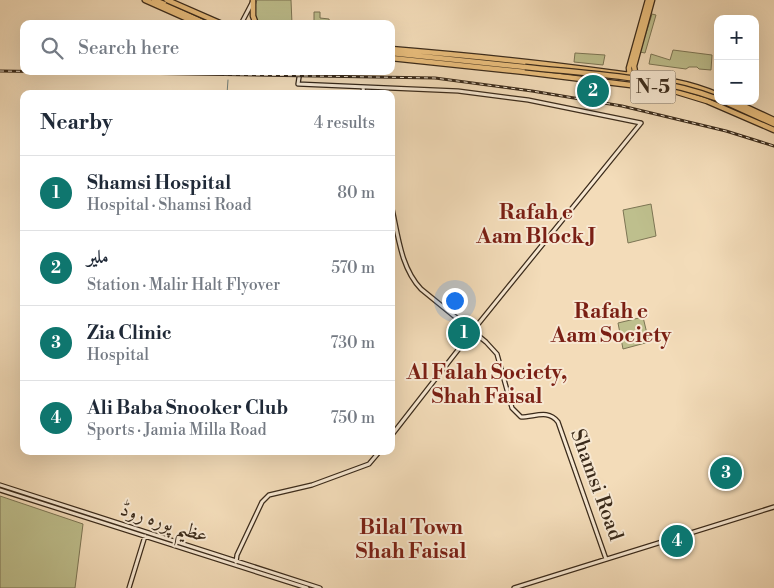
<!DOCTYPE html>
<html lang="en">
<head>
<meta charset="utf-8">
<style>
  :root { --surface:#fff; --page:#f2f2f3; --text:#1f2937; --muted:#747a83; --line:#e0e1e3; --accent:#0f766e }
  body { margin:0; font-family:"Libre Bodoni",Amiri,serif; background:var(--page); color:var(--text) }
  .controls { position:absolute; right:15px; top:15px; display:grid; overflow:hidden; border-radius:10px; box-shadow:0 5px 20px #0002 }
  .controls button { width:45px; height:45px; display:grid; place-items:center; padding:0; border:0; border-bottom:1px solid var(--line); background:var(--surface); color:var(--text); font:25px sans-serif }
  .you { position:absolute; left:454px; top:300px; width:18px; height:18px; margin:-12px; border:4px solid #fff; border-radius:50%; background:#1a73e8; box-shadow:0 0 0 8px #1a73e833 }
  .badge { display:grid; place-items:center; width:32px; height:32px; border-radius:50%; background:var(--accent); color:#fff; font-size:16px; font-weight:700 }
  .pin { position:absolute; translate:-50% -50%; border:2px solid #fff; box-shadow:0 1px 5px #0006 }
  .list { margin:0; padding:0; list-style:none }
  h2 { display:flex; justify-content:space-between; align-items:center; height:65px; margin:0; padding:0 20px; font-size:21px }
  h2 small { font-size:16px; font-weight:400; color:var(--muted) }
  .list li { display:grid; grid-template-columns:32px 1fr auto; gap:15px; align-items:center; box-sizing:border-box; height:75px; padding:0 20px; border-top:1px solid var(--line) }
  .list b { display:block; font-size:19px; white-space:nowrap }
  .list p { margin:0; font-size:16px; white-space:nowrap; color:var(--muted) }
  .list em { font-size:16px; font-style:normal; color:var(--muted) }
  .icon { flex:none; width:28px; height:28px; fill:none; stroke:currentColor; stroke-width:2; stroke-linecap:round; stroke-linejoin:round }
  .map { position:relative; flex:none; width:774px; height:588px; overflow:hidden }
  .search { position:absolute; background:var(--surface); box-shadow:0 5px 20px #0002; left:20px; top:20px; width:375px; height:55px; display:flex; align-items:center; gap:12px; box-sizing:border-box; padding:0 18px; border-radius:10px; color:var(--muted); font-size:19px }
  .panel { position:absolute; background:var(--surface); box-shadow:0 5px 20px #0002; left:20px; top:90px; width:375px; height:365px; border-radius:10px }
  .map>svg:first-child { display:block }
  .green { fill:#bebf8d; stroke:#7c7554 }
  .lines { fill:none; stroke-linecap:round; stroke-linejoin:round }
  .stream { stroke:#768179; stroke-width:1 }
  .secondary-casing { stroke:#3b2b1b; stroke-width:5.5 }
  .highway-casing { stroke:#3b2b1b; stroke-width:7 }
  .secondary { stroke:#f7e8d2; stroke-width:3 }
  .highway { stroke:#eabe7c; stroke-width:4.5 }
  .rail-casing { stroke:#3b2b1b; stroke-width:3 }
  .rail { stroke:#f7e8d2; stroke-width:1; stroke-dasharray:4; stroke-linecap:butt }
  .highway-bridge-casing { stroke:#3b2b1b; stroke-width:7; stroke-linecap:butt }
  .highway-bridge { stroke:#eabe7c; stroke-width:4.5 }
  .labels { text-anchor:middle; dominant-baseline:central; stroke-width:4; stroke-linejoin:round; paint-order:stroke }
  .shield { fill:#f7e8d2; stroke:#736452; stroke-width:1 }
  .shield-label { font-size:19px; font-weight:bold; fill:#3b2b1b }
  .street-label { font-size:20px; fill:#3b2b1b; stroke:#f7e8d2 }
  .neighbourhood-label { font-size:21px; font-weight:bold; fill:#7a1f14; stroke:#f7e8d2 }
</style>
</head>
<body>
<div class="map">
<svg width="774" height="588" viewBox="0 0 774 588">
  <rect width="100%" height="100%" fill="#f3dcb9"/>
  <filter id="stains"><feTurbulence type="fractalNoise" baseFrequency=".004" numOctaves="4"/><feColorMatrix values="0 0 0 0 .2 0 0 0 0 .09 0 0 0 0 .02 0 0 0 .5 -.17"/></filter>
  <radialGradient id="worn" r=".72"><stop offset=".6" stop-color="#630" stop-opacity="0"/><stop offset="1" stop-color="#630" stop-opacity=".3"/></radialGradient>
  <path class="green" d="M257 0H291L292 24H258L254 9Z
    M314 12H320V18L329 19 330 24H314Z
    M652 14 656 15 645 53 640 52Z
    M673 50 712 55 711 70 699 69 697 67H689L686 69 649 64 651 54 670 60Z
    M575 53 605 55 603 65 574 62Z
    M651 204 656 236 628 243 623 210Z
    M643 317 649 342 623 349 618 323Z
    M0 496 83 524 75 588H0Z"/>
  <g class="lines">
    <path class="stream" d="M227 94 228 80"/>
    <defs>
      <path id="secondary" d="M241 24 253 1
        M300 71 298 84 458 91 528 100 641 123
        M363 88 364 94
        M391 204C398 233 400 267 421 289L486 342 497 354 512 408 521 417C535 417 548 409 558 422L606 559
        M391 436 479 323 641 123
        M0 485 320 588
        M0 490 307 588
        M236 562 237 555 262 502 269 495 312 485 369 464 380 451
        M129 588 145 536
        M514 588 774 507"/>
      <path id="highway" d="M145 0 199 24
        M154 0 167 5
        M253 0V16L256 24
        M166 5 207 24
        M391 49C463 55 535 62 607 72 645 77 682 79 718 95
        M391 53 525 67
        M391 58 525 72 671 90 707 101 774 130
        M638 75 635 72 634 66 652 0
        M630 76 629 68 648 0
        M723 101 774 124
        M733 101 774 120"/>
    </defs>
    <use href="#secondary" class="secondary-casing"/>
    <use href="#highway" class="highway-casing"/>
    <use href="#secondary" class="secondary"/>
    <use href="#highway" class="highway"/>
    <defs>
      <path id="rail" d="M0 71 435 78 532 91 622 106 726 131 774 146"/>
    </defs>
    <use href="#rail" class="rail-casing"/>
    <use href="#rail" class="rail"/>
    <defs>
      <path id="highway-bridge" d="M167 0 222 24
        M525 67C589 74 657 76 718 99"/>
    </defs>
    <use href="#highway-bridge" class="highway-bridge-casing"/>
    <use href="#highway-bridge" class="highway-bridge"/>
  </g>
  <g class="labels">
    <rect class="shield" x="630.5" y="70.5" width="45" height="33" rx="4"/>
    <g class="shield-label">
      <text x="653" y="87">N-5</text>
    </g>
    <g class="street-label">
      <text transform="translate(596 485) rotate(70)">Shamsi Road</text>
      <text transform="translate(164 523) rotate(18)">عظیم پورہ روڈ</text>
    </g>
    <g class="neighbourhood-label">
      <text x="536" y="213">Rafah e<tspan x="536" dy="24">Aam Block J</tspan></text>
      <text x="611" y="312">Rafah e<tspan x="611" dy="24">Aam Society</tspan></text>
      <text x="487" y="373">Al Falah Society,<tspan x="487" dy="24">Shah Faisal</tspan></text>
      <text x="411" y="528">Bilal Town<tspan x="411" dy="24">Shah Faisal</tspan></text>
    </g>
  </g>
  <rect width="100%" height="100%" filter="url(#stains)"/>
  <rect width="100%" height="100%" fill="url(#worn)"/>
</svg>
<div class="controls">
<button>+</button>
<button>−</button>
</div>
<div class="you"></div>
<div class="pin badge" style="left:464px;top:333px">1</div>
<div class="pin badge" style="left:593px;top:91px">2</div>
<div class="pin badge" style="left:726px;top:473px">3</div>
<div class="pin badge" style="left:677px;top:541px">4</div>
<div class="search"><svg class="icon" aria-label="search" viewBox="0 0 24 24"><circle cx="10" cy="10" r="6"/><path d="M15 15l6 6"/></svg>Search here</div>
<section class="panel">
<h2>Nearby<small>4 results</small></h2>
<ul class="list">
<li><span class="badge">1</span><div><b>Shamsi Hospital</b><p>Hospital · Shamsi Road</p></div><em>80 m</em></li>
<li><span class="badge">2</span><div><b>ملیر</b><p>Station · Malir Halt Flyover</p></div><em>570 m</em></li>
<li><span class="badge">3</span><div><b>Zia Clinic</b><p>Hospital</p></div><em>730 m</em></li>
<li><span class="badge">4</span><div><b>Ali Baba Snooker Club</b><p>Sports · Jamia Milla Road</p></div><em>750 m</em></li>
</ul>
</section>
</div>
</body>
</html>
